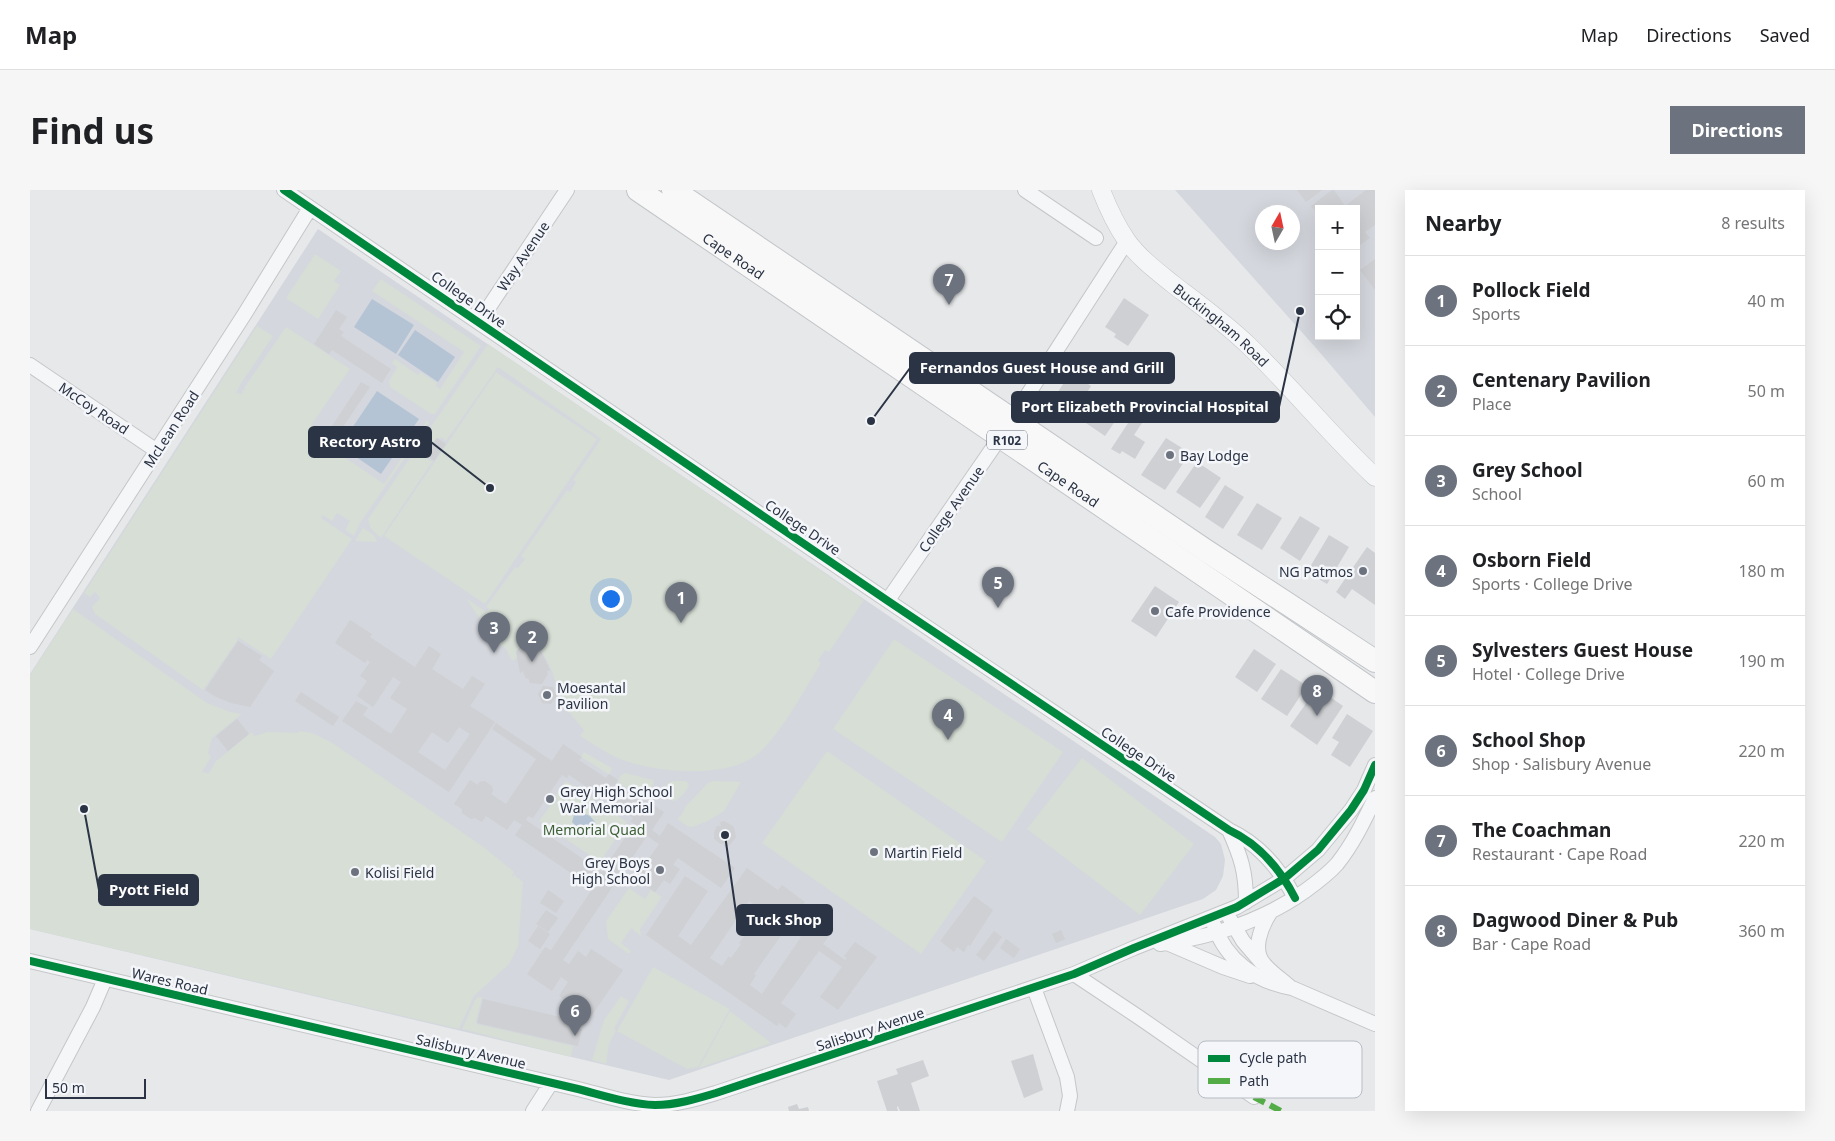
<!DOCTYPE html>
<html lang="en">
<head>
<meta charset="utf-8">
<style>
  :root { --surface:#fff; --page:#f6f6f6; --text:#202124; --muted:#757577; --line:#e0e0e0; --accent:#6c737f }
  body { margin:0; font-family:"Noto Sans",sans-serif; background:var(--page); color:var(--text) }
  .controls { position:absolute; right:15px; top:15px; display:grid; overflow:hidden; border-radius:0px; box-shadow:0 5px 20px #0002 }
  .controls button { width:45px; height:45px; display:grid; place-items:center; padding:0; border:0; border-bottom:1px solid var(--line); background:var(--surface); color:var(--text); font:25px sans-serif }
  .compass { position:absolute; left:1225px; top:15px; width:45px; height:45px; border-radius:50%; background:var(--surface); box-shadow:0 5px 20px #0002; rotate:9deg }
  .scale { position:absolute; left:15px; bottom:12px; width:101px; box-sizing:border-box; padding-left:5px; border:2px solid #2b3445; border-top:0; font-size:14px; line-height:18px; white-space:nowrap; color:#2b3445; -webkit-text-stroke:4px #f4f6f9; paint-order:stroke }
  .you { position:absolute; left:580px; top:408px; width:18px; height:18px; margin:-12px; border:4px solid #fff; border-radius:50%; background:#1a73e8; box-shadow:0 0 0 8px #1a73e833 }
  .badge { display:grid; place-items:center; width:32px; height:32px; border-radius:50%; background:var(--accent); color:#fff; font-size:16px; font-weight:700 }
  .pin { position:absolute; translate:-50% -41px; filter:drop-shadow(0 1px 2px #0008) }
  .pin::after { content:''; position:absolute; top:26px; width:18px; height:15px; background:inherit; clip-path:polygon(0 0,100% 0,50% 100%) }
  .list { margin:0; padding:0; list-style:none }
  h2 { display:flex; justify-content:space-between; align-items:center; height:65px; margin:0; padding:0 20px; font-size:21px }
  h2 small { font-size:16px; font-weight:400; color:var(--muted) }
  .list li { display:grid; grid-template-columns:32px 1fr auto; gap:15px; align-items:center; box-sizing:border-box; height:90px; padding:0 20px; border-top:1px solid var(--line) }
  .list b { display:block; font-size:19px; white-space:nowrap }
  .list p { margin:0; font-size:16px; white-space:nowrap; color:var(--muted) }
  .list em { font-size:16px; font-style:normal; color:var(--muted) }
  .icon { flex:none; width:28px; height:28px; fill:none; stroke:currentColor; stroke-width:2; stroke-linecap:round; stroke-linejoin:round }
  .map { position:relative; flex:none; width:1345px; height:921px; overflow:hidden; border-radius:0px }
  header { display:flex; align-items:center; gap:30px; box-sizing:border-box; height:70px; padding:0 25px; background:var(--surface); border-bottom:1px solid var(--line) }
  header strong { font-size:24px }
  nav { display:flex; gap:28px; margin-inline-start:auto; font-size:18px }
  .intro { display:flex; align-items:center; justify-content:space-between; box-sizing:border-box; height:120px; padding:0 30px }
  h1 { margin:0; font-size:35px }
  .button { padding:12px 22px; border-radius:0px; background:var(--accent); color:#fff; font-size:18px; font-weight:700 }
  main { display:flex; gap:30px; padding:0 30px }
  aside { flex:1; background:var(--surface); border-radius:0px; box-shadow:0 5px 20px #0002 }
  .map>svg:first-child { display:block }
  .built { fill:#d4d7dd; fill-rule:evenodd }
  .green { fill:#d6ded6 }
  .water { fill:#b4c4d5 }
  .building { fill:#ced0d3; fill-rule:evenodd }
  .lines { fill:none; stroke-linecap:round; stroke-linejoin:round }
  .minor-casing { stroke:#c4c6c8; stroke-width:16 }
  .tertiary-casing { stroke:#c4c6c8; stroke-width:19 }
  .primary-casing { stroke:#c2c5c8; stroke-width:24 }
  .minor { stroke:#f5f6f7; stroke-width:14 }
  .tertiary { stroke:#f5f6f7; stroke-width:18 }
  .primary { stroke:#f8f8f8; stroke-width:22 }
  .quiet { stroke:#54ac47; stroke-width:6; stroke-dasharray:12 6; stroke-linecap:butt }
  .cycleway-casing { stroke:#f4f6f9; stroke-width:11 }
  .cycleway { stroke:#00873e; stroke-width:8 }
  .poi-dot { fill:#6c737f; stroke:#f4f6f9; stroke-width:2 }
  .labels { text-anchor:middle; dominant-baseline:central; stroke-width:5; stroke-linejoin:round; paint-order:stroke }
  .shield { fill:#f4f6f9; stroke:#676e7b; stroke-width:1 }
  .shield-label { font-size:12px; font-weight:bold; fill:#2b3445 }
  .street-label { font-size:14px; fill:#2b3445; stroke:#f4f6f9 }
  .poi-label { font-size:14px; fill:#2b3445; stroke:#f4f6f9; text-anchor:start }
  .park-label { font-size:14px; fill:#3f6138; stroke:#f4f6f9 }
  .key { fill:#f4f6f9; stroke:#b8bcc3; stroke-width:1 }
  .key-label { font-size:14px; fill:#2b3445 }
  .leader { fill:none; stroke:#2b3445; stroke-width:2 }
  .callout-dot { fill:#2b3445; stroke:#f4f6f9; stroke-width:2 }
  .callout { fill:#2b3445; stroke:#2b3445; stroke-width:2 }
  .callout-label { font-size:15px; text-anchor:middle; font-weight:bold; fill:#fff }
</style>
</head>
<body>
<header>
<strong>Map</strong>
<nav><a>Map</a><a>Directions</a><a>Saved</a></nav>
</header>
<div class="intro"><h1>Find us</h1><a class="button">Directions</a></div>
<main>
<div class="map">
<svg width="1345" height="921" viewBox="0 0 1345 921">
  <rect width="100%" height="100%" fill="#e6e8ea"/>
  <path class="built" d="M1145 0H1345V227L1286 158ZM1289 19H1326V146H1289ZM1232 22H1262V52H1232Z
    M288 39 1185 647 1191 654 1195 670 1193 686 1186 700 1173 709 639 890 0 739V484Z"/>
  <path class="green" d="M285 64 311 81 304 91 310 95 288 129 256 108Z
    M351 89 451 156 405 224H401L360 197 359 191 367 177 362 173 365 169 388 185 390 182 407 193 406 196 410 199 434 162 342 101Z
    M227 136 243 146 210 195 206 203 212 204 213 199 216 200 214 198 256 137 261 140 320 179 282 234 296 244 288 256 296 246 304 251 301 258 354 294 397 230 399 233 330 333 324 346 315 340 320 331 307 323 302 331 293 325 291 328 322 349 241 469 208 447 207 451 173 500 65 424 62 417 70 408 65 402 60 407 54 403Z
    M458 154 834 410 799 462 795 460 788 471 791 473C775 499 752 542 730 562 701 590 625 583 590 569 576 563 563 554 550 546L554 540 537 520 529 505 522 481 509 455 505 457 503 454 493 453 486 462 488 467 482 471 476 459 463 449 436 408 456 422 459 419 456 417 485 377 488 378 495 369 491 366 537 300 540 302 546 292 543 290 571 249 468 177 416 251 411 247 409 249 407 248 402 254 393 248Z
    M466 182 567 249 455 414 354 346Z
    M391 252 400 258 397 268 402 272 351 348 341 339 338 329Z
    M333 338 344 345 347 352 325 351Z
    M43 419 177 513 200 522 212 524 182 548 178 563 181 567 172 582 179 583 186 571 222 542 224 546 238 542 268 543 269 541 282 543 301 552 455 658 484 682 481 688 484 685 493 692 488 756 479 774 444 806 429 839 0 739V485Z
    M864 449 1033 562 972 652 803 539Z
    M797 561 956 671 891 764 732 653Z
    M554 562 582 578 580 585 551 567Z
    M1052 568 1164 654 1110 725 997 639Z
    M595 583 623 590 624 593 614 610 588 592 590 586Z
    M536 591 565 610 563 612 568 615 570 613 597 632 570 672 509 631 524 611 523 609Z
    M642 591H656L659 594C658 600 650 609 644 611L637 609 634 601 637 594Z
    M682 591 711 592 694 621 678 631 662 637 657 636 647 629 652 624 656 616 678 593Z
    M599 698 615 709 621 700 632 707 610 739 611 746 601 738 591 753 601 761 599 764 578 749 576 731Z
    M623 777 700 819 668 877 657 879 587 841Z
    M591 806 599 811 584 839 586 840 579 854 576 874 562 870 574 830Z
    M448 807H452L446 832 447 834 543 856 541 867 432 839 445 810Z
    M700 821 741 853 669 878Z"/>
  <path class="water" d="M342 109 384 135 366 164 324 137Z
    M385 140 425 167 408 192 368 165Z
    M347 201 389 229 351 284 310 256Z
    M550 622 560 626 565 632 563 639 558 643 549 639 542 632 544 625Z"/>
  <path class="building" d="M1267 0H1292L1276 12Z
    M1302 0H1304L1315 16 1336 0H1345V35L1335 42 1340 48 1326 58V19H1289V27L1281 16Z
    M1345 69V100L1330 80Z
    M1094 108 1119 125 1098 156 1084 147 1086 144 1075 137Z
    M306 120 317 127 309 139 314 142 311 146 361 179 352 193 302 160 299 164 284 154Z
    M1045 185 1061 196 1053 209 1057 212 1047 227 1022 211 1037 188 1042 191Z
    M331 192 340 197 304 250 296 245Z
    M1069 206 1092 221 1075 246 1053 231Z
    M1102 227 1112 233 1104 245 1115 252 1105 269 1092 261 1090 264 1081 259Z
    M407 248 416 254 404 271 395 264Z
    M1136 248 1160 263 1135 300 1111 285Z
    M1167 272 1191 288 1170 318 1146 302Z
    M1195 295 1214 307 1193 339 1175 327Z
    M1227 313 1252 328 1232 360 1207 345Z
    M1270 326 1290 338 1270 371 1250 358Z
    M1299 345 1319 357 1297 394 1277 382Z
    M1337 357 1345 363V415L1322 399 1315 409 1306 402Z
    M1125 396 1149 412 1126 447 1101 431Z
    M320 430 342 444 340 447 385 477 399 456 411 464 402 479 433 499 442 486 455 494 440 516 465 532 419 602 312 531 326 511 338 518 333 525 361 544 377 519 360 508 371 492 363 487 343 517 327 506 337 491 330 486 340 472 337 470 335 473 305 453ZM429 537 440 544 415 580 388 562 402 542 418 553Z
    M208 451 232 466 229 470 244 481 220 517 201 513 186 507 175 500Z
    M493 453 504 454 505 457 508 455 520 480 517 481 518 484 512 494 500 493 498 488 496 489 493 481 490 483 486 462Z
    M1224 459 1246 474 1227 502 1205 487Z
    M1251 479 1277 496 1257 526 1231 509Z
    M513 496 523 497 527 506 521 514 512 513 508 504Z
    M1287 498 1313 516 1287 555 1260 536Z
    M271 502 309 527 303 536 265 511Z
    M1317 524 1343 541 1320 577 1301 565 1309 552 1302 548Z
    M207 529 219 544 198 561 186 546Z
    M466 533 522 571 533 554 552 567 549 570 576 588 579 584 588 590 585 595 612 613 615 610 634 622 622 640 630 646 638 633 705 678 691 698 648 668 643 675 650 679 640 694 634 690 625 702 605 689 629 654 617 646 533 770 539 774 548 761 556 767 561 759 593 780 560 828 529 806 538 792 531 787 522 801 497 784 515 757 521 760 563 698 485 645 492 635 484 630 477 640 456 626 452 632 445 628 441 629 432 623V619L424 614 440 590 448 595 449 592 455 591 462 596 463 601 461 604 476 614 506 569 462 539ZM532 585 537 588 539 585 603 628 600 631 604 634 572 682 496 630 498 626 503 628Z
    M695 631 704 637 706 647 700 655 694 657V653L691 654 684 649V642L687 636H691L690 632Z
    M717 678 748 700 752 695 775 712 772 716 804 739 793 754 815 770 817 768 814 766 825 752 847 767 808 820 790 807 812 777 789 761 751 813 766 824 756 838 749 833 747 836 616 745 655 686 678 701 648 746 661 755ZM719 711 733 721 709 753 711 754 701 768 699 766 692 776 680 768ZM757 737 771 747 732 804 720 795 726 785 724 784Z
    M518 700 534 711 526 723 510 713Z
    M944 706 963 720 940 756 938 755 934 762 927 757 924 762 910 751Z
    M516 720 528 728 518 742 506 734Z
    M508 736 520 744 510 759 498 751Z
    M1031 740 1035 749 1026 753 1022 744Z
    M964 741 972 747 954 771 946 765Z
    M976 749 990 759 984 768 970 758Z
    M453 809 543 830 542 836 552 839 548 856 447 833Z
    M1003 864 1013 900 994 908 981 871Z
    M893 870 899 886 881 893 890 921H870L868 916 867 917 868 921H857L847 891 868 884 866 879Z
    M767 914 769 919 778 917 779 921H759L758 917Z"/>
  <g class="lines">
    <defs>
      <path id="minor" d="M254 0 858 411 1199 640C1229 654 1250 679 1265 708
        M995 0 1066 48
        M449 132 537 0
        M0 175 127 261
        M858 410 971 246 1097 51
        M0 457 214 125 280 18
        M1199 640C1211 667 1216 682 1216 712
        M1240 723C1231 737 1221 761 1235 775 1242 783 1251 789 1259 796
        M1200 729 1213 751 1231 772
        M1184 735C1196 770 1226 792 1262 798L1345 834
        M1137 753 1193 777 1220 786
        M1130 754C1183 747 1231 732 1275 701 1286 693 1298 684 1307 674 1323 654 1334 631 1345 608
        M0 771 548 899C572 905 599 914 625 915 646 915 666 909 686 903L1044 784 1104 758 1207 717 1255 688 1288 660 1321 620 1334 600 1345 575
        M1044 784 1110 828 1224 907
        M1004 798 1037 887 1040 906 1037 921
        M8 921 63 817 75 789
        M503 921 521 893"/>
      <g id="tertiary">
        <path id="s1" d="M1071 0C1078 18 1086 35 1097 51 1109 68 1128 82 1144 95 1169 114 1195 133 1218 155 1262 197 1300 245 1345 287"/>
      </g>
      <g id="primary">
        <path id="s2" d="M608 0 1345 502"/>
        <path d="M643 0 1175 360 1345 471"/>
      </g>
    </defs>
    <use href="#minor" class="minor-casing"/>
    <use href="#tertiary" class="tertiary-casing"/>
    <use href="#primary" class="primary-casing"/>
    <use href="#minor" class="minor"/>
    <use href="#tertiary" class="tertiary"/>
    <use href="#primary" class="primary"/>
    <path class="quiet" d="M1224 907 1251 921"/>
    <defs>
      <path id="cycleway" d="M254 0 858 411 1199 640C1229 654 1250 679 1265 708
        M0 771 548 899C572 905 599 914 625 915 646 915 666 909 686 903L1044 784 1104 758 1207 717 1255 688 1288 660 1321 620 1334 600 1345 575"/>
    </defs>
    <use href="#cycleway" class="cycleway-casing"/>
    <use href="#cycleway" class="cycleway"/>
  </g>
  <g class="poi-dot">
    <circle cx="1140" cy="265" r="5"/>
    <circle cx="1333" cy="381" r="5"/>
    <circle cx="1125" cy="421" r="5"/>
    <circle cx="517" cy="505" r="5"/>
    <circle cx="520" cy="609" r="5"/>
    <circle cx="844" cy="662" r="5"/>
    <circle cx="630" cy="680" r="5"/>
    <circle cx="325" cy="682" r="5"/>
  </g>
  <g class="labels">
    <rect class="shield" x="957" y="240.5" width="40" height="19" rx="4"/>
    <g class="shield-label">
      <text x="977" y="250">R102</text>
    </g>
    <g class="street-label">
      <text stroke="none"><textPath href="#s2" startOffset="116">Cape Road</textPath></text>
      <text transform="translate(493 66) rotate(-56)">Way Avenue</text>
      <text transform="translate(439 109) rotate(35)">College Drive</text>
      <text stroke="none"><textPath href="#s1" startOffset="184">Buckingham Road</textPath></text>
      <text transform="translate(64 218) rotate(34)">McCoy Road</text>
      <text transform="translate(141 239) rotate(-57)">McLean Road</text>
      <text stroke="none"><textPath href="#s2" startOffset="521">Cape Road</textPath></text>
      <text transform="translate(921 319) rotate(-55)">College Avenue</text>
      <text transform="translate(773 337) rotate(34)">College Drive</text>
      <text transform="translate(1109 564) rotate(34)">College Drive</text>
      <text transform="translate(140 791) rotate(13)">Wares Road</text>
      <text transform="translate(840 839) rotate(-18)">Salisbury Avenue</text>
      <text transform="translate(441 861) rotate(13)">Salisbury Avenue</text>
    </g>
    <g class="poi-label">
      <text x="1150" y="265">Bay Lodge</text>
      <text x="1323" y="381" text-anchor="end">NG Patmos</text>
      <text x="1135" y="421">Cafe Providence</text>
      <text x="527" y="497">Moesantal<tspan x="527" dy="16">Pavilion</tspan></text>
      <text x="530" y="601">Grey High School<tspan x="530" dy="16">War Memorial</tspan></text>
      <text x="854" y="662">Martin Field</text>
      <text x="620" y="672" text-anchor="end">Grey Boys<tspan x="620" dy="16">High School</tspan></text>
      <text x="335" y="682">Kolisi Field</text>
    </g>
    <g class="park-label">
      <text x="564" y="639">Memorial Quad</text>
    </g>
  </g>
  <rect x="1168" y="851" width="164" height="57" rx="8" class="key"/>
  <rect x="1178" y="865" width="22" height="7" fill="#00873e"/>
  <rect x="1178" y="888" width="22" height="6" fill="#54ac47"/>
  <g class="key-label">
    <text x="1209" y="873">Cycle path</text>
    <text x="1209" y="896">Path</text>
  </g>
  <path class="leader" d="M841 231L880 178M1270 121L1249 217M460 298L401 252M54 619L69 700M695 645L707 730"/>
  <g class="callout-dot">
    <circle cx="841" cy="231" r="5"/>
    <circle cx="1270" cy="121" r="5"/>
    <circle cx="460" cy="298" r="5"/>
    <circle cx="54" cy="619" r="5"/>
    <circle cx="695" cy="645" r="5"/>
  </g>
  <g class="callout">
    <rect x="880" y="163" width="264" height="30" rx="5"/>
    <rect x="982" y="202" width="267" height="30" rx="5"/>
    <rect x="279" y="237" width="122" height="30" rx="5"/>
    <rect x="69" y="685" width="99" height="30" rx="5"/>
    <rect x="707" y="715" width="95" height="30" rx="5"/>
  </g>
  <g class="callout-label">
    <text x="1012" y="183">Fernandos Guest House and Grill</text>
    <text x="1115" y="222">Port Elizabeth Provincial Hospital</text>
    <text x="340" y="257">Rectory Astro</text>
    <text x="119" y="705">Pyott Field</text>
    <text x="754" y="735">Tuck Shop</text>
  </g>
</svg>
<div class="controls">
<button>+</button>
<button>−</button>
<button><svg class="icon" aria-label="locate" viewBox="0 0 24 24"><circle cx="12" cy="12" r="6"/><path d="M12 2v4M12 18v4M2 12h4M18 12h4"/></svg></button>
</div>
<svg class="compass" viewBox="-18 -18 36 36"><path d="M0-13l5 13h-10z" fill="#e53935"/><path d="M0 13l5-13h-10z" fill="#757577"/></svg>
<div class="scale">50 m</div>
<div class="you"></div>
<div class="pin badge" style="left:651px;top:433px">1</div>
<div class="pin badge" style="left:502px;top:472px">2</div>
<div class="pin badge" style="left:464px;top:463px">3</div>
<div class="pin badge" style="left:918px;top:550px">4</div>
<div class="pin badge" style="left:968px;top:418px">5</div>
<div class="pin badge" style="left:545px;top:846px">6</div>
<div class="pin badge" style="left:919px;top:115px">7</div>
<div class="pin badge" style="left:1287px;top:526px">8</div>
</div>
<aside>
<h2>Nearby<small>8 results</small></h2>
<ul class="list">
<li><span class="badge">1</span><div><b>Pollock Field</b><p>Sports</p></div><em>40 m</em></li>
<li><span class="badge">2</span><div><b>Centenary Pavilion</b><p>Place</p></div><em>50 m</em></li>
<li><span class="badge">3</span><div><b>Grey School</b><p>School</p></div><em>60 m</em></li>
<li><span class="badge">4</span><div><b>Osborn Field</b><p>Sports · College Drive</p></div><em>180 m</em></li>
<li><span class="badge">5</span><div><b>Sylvesters Guest House</b><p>Hotel · College Drive</p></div><em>190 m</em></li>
<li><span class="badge">6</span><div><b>School Shop</b><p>Shop · Salisbury Avenue</p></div><em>220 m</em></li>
<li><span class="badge">7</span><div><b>The Coachman</b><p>Restaurant · Cape Road</p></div><em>220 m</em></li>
<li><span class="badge">8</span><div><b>Dagwood Diner &amp; Pub</b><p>Bar · Cape Road</p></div><em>360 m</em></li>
</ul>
</aside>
</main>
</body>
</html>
